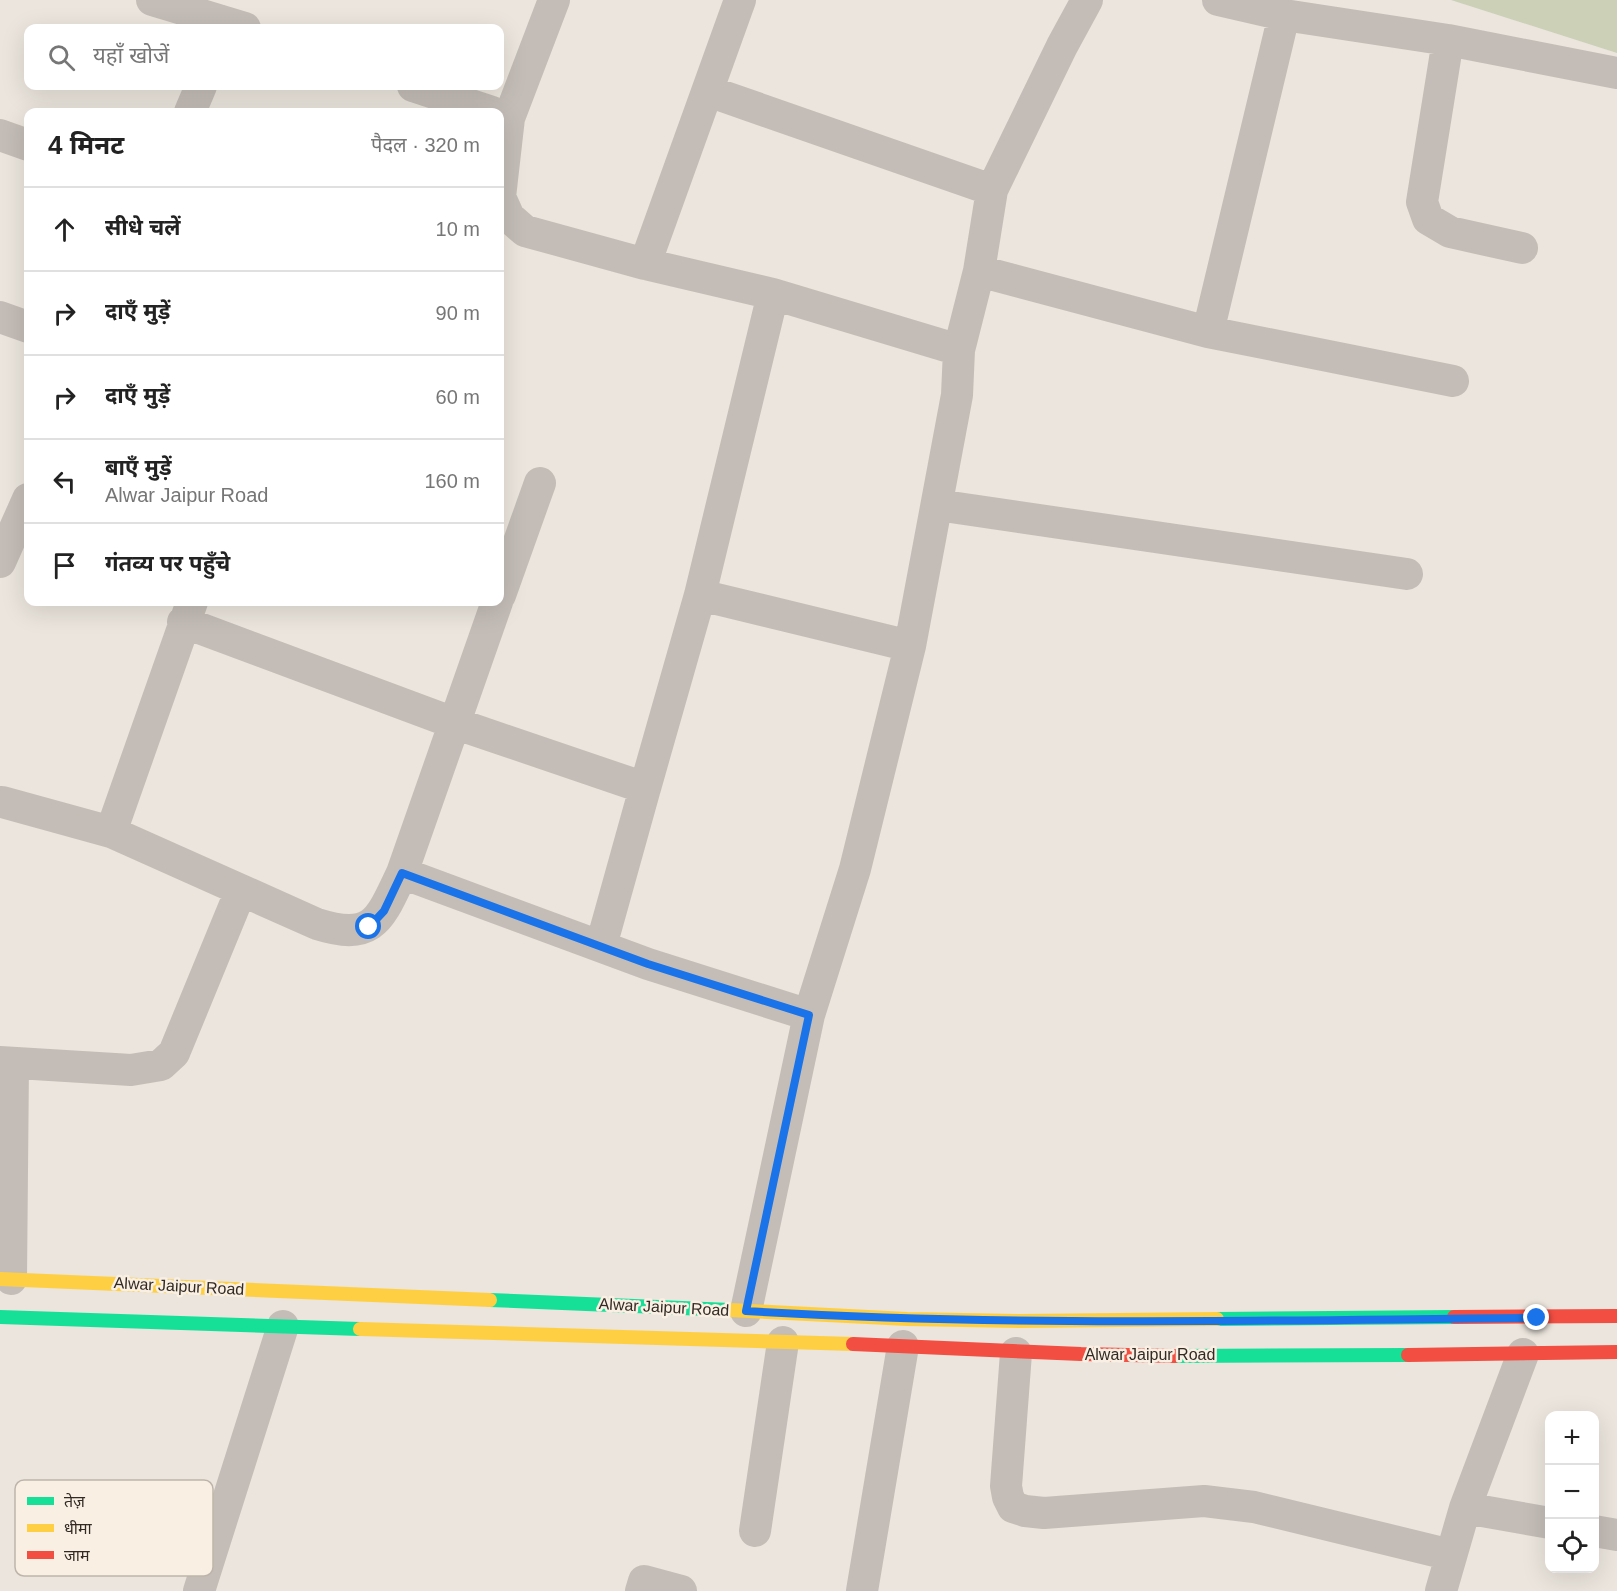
<!DOCTYPE html>
<html lang="hi">
<head>
<meta charset="utf-8">
<style>
  :root { --surface:#fff; --page:#f2f2f2; --text:#222; --muted:#767676; --line:#e0e0e0 }
  body { margin:0; font-family:Helvetica,"Noto Sans Devanagari",sans-serif; background:var(--page); color:var(--text) }
  .controls { position:absolute; right:18px; bottom:18px; display:grid; overflow:hidden; border-radius:12px; box-shadow:0 6px 24px #0002 }
  .controls button { width:54px; height:54px; display:grid; place-items:center; padding:0; border:0; border-bottom:2px solid var(--line); background:var(--surface); color:var(--text); font:30px sans-serif }
  .stop { position:absolute; width:18px; height:18px; margin:-14px; border:4px solid #1a73e8; border-radius:50%; background:#fff }
  .stop.end { background:#1a73e8; border-color:#fff; box-shadow:0 2px 6px #0008 }
  .list { margin:0; padding:0; list-style:none }
  h2 { display:flex; justify-content:space-between; align-items:center; height:78px; margin:0; padding:0 24px; font-size:26px }
  h2 small { font-size:20px; font-weight:400; color:var(--muted) }
  .list li { display:grid; grid-template-columns:39px 1fr auto; gap:18px; align-items:center; box-sizing:border-box; height:84px; padding:0 24px; border-top:2px solid var(--line) }
  .list b { display:block; font-size:22px; white-space:nowrap }
  .list p { margin:0; font-size:20px; white-space:nowrap; color:var(--muted) }
  .list em { font-size:20px; font-style:normal; color:var(--muted) }
  .icon { flex:none; width:33px; height:33px; fill:none; stroke:currentColor; stroke-width:2; stroke-linecap:round; stroke-linejoin:round }
  .map { position:relative; flex:none; width:1617px; height:1591px; overflow:hidden }
  .search { position:absolute; background:var(--surface); box-shadow:0 6px 24px #0002; left:24px; top:24px; width:480px; height:66px; display:flex; align-items:center; gap:15px; box-sizing:border-box; padding:0 21px; border-radius:12px; color:var(--muted); font-size:22px }
  .panel { position:absolute; background:var(--surface); box-shadow:0 6px 24px #0002; left:24px; top:108px; width:480px; height:498px; border-radius:12px }
  .map>svg:first-child { display:block }
  .green { fill:#cbd0b7 }
  .lines { fill:none; stroke-linecap:round; stroke-linejoin:round }
  .street { stroke:#c4bdb7; stroke-width:32 }
  .fast { stroke:#16e098; stroke-width:14 }
  .slow { stroke:#ffcf43; stroke-width:14 }
  .jam { stroke:#f24e42; stroke-width:14 }
  .route { stroke:#1a73e8; stroke-width:8 }
  .labels { text-anchor:middle; dominant-baseline:central; stroke-width:5; stroke-linejoin:round; paint-order:stroke }
  .street-label { font-size:16px; fill:#342a25; stroke:#f9f0e3 }
  .key { fill:#f9f0e3; stroke:#beb5aa; stroke-width:1.5 }
  .key-label { font-size:16px; fill:#342a25 }
</style>
</head>
<body>
<div class="map">
<svg width="1617" height="1591" viewBox="0 0 1617 1591">
  <rect width="100%" height="100%" fill="#ebe5dd"/>
  <path class="green" d="M1451 0H1617V53Z"/>
  <g class="lines">
    <path class="street" d="M152 0 245 28
      M1218 0 1284 15 1448 40 1617 73
      M1448 40 1422 202 1428 219 1450 232 1522 248
      M413 86 492 112
      M708 91 992 190
      M190 112 201 86
      M500 115 509 118 554 0
      M509 118 500 197 509 217 525 231 645 264 773 294 959 350
      M0 135 28 145
      M645 264 740 0
      M979 271 1208 332 1453 381
      M0 317 28 327
      M1208 332 1284 15
      M937 505 1407 574
      M0 562 28 499
      M500 595 540 483
      M700 595 910 646
      M183 622 454 723 645 788 700 595 773 294
      M2 802 111 832 317 924C374 942 380 919 402 873L497 602
      M111 832 192 602
      M402 873 648 964 809 1015
      M601 946 645 788
      M0 1062 131 1070 161 1065 174 1053 241 890
      M11 1279 13 1063
      M746 1311 809 1015 855 869 910 646 957 395 959 350 979 271 992 190 1062 46 1087 0
      M1016 1353 1006 1486 1008 1497 1013 1507 1025 1511 1044 1513 1204 1501 1254 1507 1451 1555
      M1465 1508 1550 1523
      M755 1531 783 1342
      M1594 1531 1617 1535
      M199 1591 283 1326
      M641 1591 644 1581 681 1591
      M862 1591 903 1346
      M1441 1591 1465 1508 1523 1354"/>
    <path class="fast" d="M490 1300 730 1310
      M0 1317 360 1329
      M1217 1319 1454 1317
      M1175 1356 1408 1355"/>
    <path class="slow" d="M0 1279 490 1300
      M730 1310 907 1319 1019 1321 1217 1319
      M360 1329 853 1344"/>
    <path class="jam" d="M1454 1317 1617 1316
      M853 1344 1081 1354 1175 1356
      M1408 1355 1617 1352"/>
  </g>
  <g class="lines">
    <path class="route" d="M369 927 384 911 402 873 648 964 809 1015 746 1311C1009 1327 1273 1320 1537 1318"/>
  </g>
  <g class="labels">
    <g class="street-label">
      <text transform="translate(179 1286) rotate(3)">Alwar Jaipur Road</text>
      <text transform="translate(664 1307) rotate(3)">Alwar Jaipur Road</text>
      <text x="1150" y="1354">Alwar Jaipur Road</text>
    </g>
  </g>
  <rect x="15" y="1480" width="198" height="96" rx="9" class="key"/>
  <rect x="27" y="1497" width="27" height="8" fill="#16e098"/>
  <rect x="27" y="1524" width="27" height="8" fill="#ffcf43"/>
  <rect x="27" y="1551" width="27" height="8" fill="#f24e42"/>
  <g class="key-label">
    <text x="64" y="1507">तेज़</text>
    <text x="64" y="1534">धीमा</text>
    <text x="64" y="1561">जाम</text>
  </g>
</svg>
<div class="controls">
<button>+</button>
<button>−</button>
<button><svg class="icon" aria-label="locate" viewBox="0 0 24 24"><circle cx="12" cy="12" r="6"/><path d="M12 2v4M12 18v4M2 12h4M18 12h4"/></svg></button>
</div>
<div class="stop" style="left:369px;top:927px"></div>
<div class="stop end" style="left:1537px;top:1318px"></div>
<div class="search"><svg class="icon" aria-label="search" viewBox="0 0 24 24"><circle cx="10" cy="10" r="6"/><path d="M15 15l6 6"/></svg>यहाँ खोजें</div>
<section class="panel">
<h2>4 मिनट<small>पैदल · 320 m</small></h2>
<ul class="list">
<li><svg class="icon" aria-label="ahead" viewBox="0 0 24 24"><path d="M12 20V5M6 11l6-6 6 6"/></svg><div><b>सीधे चलें</b></div><em>10 m</em></li>
<li><svg class="icon" aria-label="right" viewBox="0 0 24 24"><path d="M7 20v-9h11M14 6l5 5-5 5"/></svg><div><b>दाएँ मुड़ें</b></div><em>90 m</em></li>
<li><svg class="icon" aria-label="right" viewBox="0 0 24 24"><path d="M7 20v-9h11M14 6l5 5-5 5"/></svg><div><b>दाएँ मुड़ें</b></div><em>60 m</em></li>
<li><svg class="icon" aria-label="left" viewBox="0 0 24 24"><path d="M17 20v-9H6M10 6l-5 5 5 5"/></svg><div><b>बाएँ मुड़ें</b><p>Alwar Jaipur Road</p></div><em>160 m</em></li>
<li><svg class="icon" aria-label="arrive" viewBox="0 0 24 24"><path d="M6 21V4h12l-3 4 3 4H6"/></svg><div><b>गंतव्य पर पहुँचे</b></div></li>
</ul>
</section>
</div>
</body>
</html>
